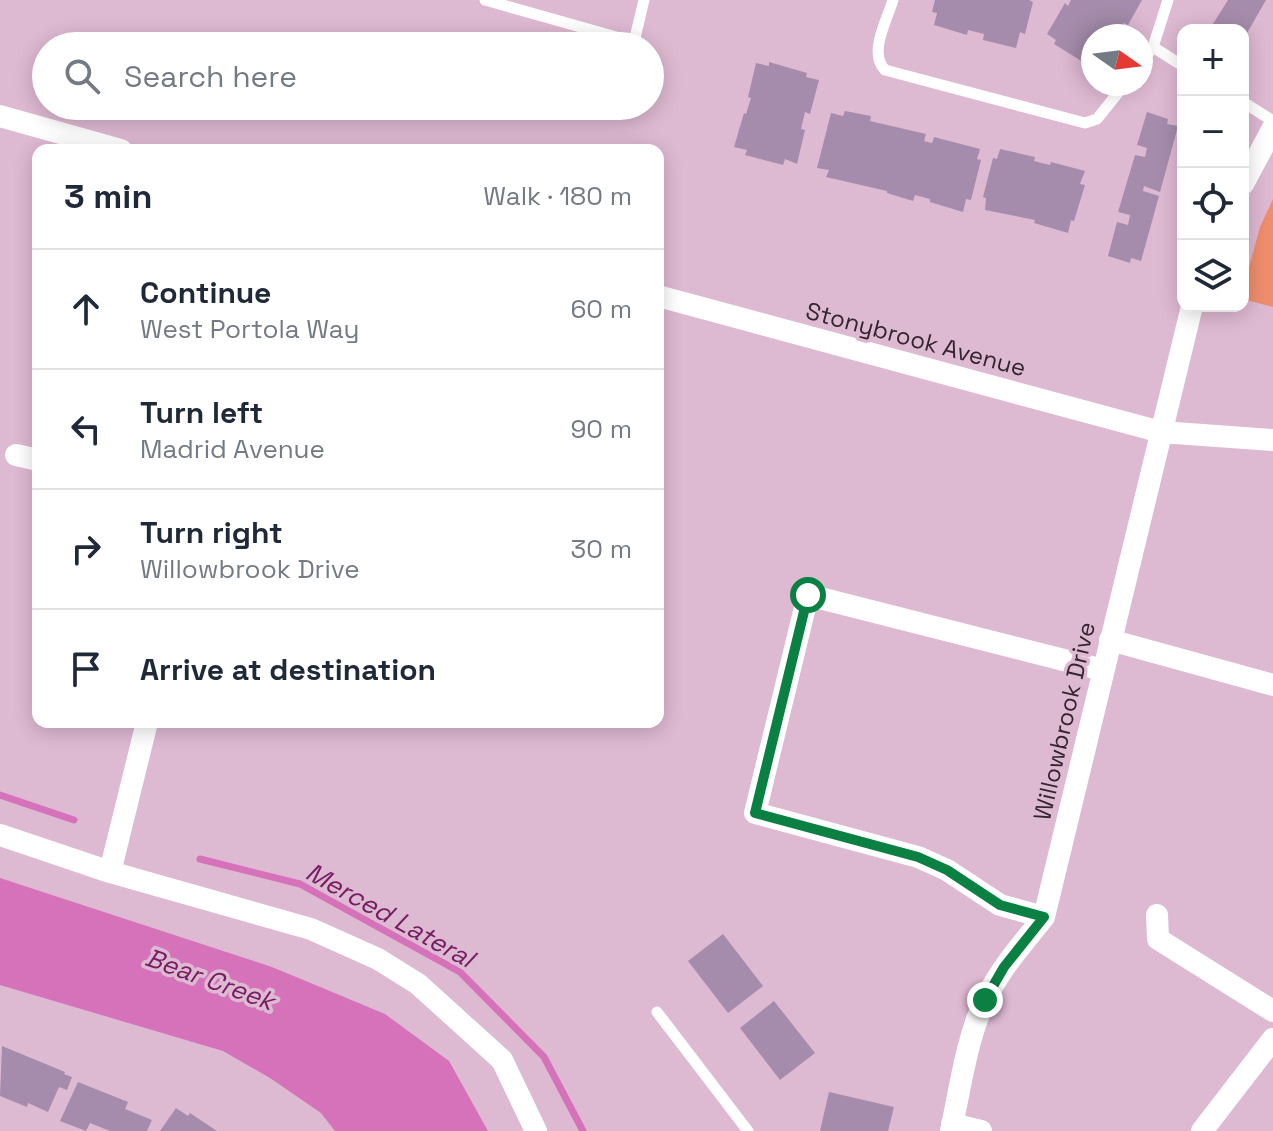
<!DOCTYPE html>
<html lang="en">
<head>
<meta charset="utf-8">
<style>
  :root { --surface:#fff; --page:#f6f6f7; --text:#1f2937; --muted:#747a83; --line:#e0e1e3 }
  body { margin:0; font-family:"Space Grotesk",sans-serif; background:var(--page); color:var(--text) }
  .controls { position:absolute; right:24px; top:24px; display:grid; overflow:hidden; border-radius:16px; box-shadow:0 4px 20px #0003 }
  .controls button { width:72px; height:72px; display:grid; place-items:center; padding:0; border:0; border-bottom:2px solid var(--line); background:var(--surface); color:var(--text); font:40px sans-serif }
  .compass { position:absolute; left:1081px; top:24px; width:72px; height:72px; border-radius:50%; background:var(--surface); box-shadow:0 4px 20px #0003; rotate:104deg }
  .stop { position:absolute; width:24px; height:24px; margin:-18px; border:6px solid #0b8043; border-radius:50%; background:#fff }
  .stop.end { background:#0b8043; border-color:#fff; box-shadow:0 2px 8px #0008 }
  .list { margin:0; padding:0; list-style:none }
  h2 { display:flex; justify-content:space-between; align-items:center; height:104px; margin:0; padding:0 32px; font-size:34px }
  h2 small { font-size:26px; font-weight:400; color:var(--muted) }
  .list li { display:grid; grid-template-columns:52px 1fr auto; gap:24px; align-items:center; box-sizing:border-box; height:120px; padding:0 32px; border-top:2px solid var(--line) }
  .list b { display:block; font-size:30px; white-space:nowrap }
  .list p { margin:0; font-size:26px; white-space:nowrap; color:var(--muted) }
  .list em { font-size:26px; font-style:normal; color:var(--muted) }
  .icon { flex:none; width:44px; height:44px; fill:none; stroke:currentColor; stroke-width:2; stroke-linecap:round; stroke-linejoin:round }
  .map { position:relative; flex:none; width:1273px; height:1131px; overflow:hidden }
  .search { position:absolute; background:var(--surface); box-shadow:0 4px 20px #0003; left:32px; top:32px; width:632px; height:88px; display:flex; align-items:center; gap:20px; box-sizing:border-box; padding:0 28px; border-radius:44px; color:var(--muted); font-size:30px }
  .panel { position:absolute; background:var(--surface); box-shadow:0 4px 20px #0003; left:32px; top:144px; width:632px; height:584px; border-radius:16px }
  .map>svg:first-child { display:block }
  .green { fill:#ef8d6d }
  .water { fill:#d572ba }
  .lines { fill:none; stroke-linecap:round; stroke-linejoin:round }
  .stream { stroke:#d572ba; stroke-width:7 }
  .building { fill:#a58cac }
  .lane { stroke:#fff; stroke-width:11 }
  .street { stroke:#fff; stroke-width:22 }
  .route { stroke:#0b8043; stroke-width:10 }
  .labels { text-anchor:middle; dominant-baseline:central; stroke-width:7; stroke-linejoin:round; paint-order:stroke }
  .street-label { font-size:24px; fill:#342630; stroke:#deb9d2 }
  .water-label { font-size:26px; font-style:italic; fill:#761d62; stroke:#deb9d2 }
</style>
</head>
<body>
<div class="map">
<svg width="1273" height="1131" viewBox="0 0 1273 1131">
  <rect width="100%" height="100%" fill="#deb9d2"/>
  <path class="green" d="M1273 199V307L1243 299V289L1260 227Z"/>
  <path class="water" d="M0 878 272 967 385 1014 449 1061 488 1131H335L321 1113 270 1078 223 1051 0 985Z"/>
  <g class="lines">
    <path class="stream" d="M0 795 74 820
      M200 859 300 884 460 972 544 1057 583 1131"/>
  </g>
  <path class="building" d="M935 0H1029L1033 2 1025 34 1020 32 1016 48 983 40 984 34 968 30 967 35 934 25 937 13 932 12Z
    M1071 0H1142L1128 25 1124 23 1115 36H1093V63L1090 61 1088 65 1054 44 1056 40 1047 34 1065 3 1068 6Z
    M1228 0H1266L1243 40V30H1217L1211 27Z
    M769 62 807 73 806 77 819 80 810 114 805 112 801 129 805 130 797 164 785 159 783 165 745 155 747 150 734 147 744 113 746 114 751 98 748 97 756 63 769 66Z
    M845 111 871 116 870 121 926 134 924 141 932 143 934 137 980 149 977 159 981 160 971 200 966 199 963 212 930 202V199L915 195 913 201 887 193V191L826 177 829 170 817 168 831 113 843 116Z
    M1147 112 1168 119 1167 124 1178 126 1160 192 1144 186 1143 191 1159 196 1141 261 1131 258 1130 263 1108 256 1117 222 1128 225 1130 215 1118 212 1135 155 1145 157 1147 148 1137 145Z
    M1000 149 1035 157 1034 161 1050 165 1051 162 1085 171 1080 184 1085 185 1074 221 1071 220 1068 233 1034 223 1035 220 985 210 986 198 983 197 993 158 997 159Z
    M723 934 763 986 728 1013 688 961Z
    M774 1001 815 1053 780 1080 740 1028Z
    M2 1046 65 1072 64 1074 72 1077 67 1090 59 1087 48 1112 28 1103 27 1107 0 1096Z
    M78 1082 128 1102 125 1109 152 1120 147 1131H110L90 1123 86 1131 60 1121Z
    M829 1092 894 1107 888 1131H820Z
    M176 1108 188 1116 190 1113 217 1131H160Z"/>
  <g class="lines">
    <path class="lane" d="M485 0 634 42 644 0
      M893 0C887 20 868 53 885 70L1085 123 1097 119 1125 84
      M1153 47 1168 0
      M1141 63 1153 47 1183 66
      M1243 102 1273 121
      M657 1012 748 1131"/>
    <path class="street" d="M0 116 121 150
      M1243 184 1273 128
      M658 296 1161 432 1273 440
      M16 455 38 460
      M1110 640 1273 685
      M0 835 110 872 311 929 378 959 418 984 502 1060 536 1131
      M110 872 147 722
      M1157 915 1158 939 1273 1011
      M1044 917 1000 905 947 870 918 857 755 813 808 595 1103 670
      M952 1124 981 1131
      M951 1131C960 1089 967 1036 986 998 1001 968 1023 943 1044 917L1192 306
      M1202 1131 1273 1039"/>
  </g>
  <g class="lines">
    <path class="route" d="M808 595 755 813 918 857 947 870 1000 905 1044 917 1004 967 985 1000"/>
  </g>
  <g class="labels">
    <g class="street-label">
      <text transform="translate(916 339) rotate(15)">Stonybrook Avenue</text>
      <text transform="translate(1064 721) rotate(-77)">Willowbrook Drive</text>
    </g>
    <g class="water-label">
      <text transform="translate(390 915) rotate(29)">Merced Lateral</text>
      <text transform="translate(210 979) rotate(20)">Bear Creek</text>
    </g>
  </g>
</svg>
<div class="controls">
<button>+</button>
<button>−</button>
<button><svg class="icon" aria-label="locate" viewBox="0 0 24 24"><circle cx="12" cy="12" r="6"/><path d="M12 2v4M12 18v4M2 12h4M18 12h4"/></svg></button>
<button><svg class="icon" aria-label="layers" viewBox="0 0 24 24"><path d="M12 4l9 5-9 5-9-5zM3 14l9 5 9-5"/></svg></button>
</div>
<svg class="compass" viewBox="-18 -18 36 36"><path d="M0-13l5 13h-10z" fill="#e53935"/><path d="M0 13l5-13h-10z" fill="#747a83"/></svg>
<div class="stop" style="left:808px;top:595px"></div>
<div class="stop end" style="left:985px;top:1000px"></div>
<div class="search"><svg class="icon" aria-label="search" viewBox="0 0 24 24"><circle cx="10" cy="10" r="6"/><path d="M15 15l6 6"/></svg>Search here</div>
<section class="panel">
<h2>3 min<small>Walk · 180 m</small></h2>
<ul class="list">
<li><svg class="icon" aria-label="ahead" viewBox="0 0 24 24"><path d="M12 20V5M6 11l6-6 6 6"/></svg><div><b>Continue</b><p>West Portola Way</p></div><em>60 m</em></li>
<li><svg class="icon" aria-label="left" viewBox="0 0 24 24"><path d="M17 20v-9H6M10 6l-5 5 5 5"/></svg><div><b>Turn left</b><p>Madrid Avenue</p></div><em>90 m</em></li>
<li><svg class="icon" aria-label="right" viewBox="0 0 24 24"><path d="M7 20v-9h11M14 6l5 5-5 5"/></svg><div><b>Turn right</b><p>Willowbrook Drive</p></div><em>30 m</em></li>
<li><svg class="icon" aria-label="arrive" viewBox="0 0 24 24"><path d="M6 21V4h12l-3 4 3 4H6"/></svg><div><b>Arrive at destination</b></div></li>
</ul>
</section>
</div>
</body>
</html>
